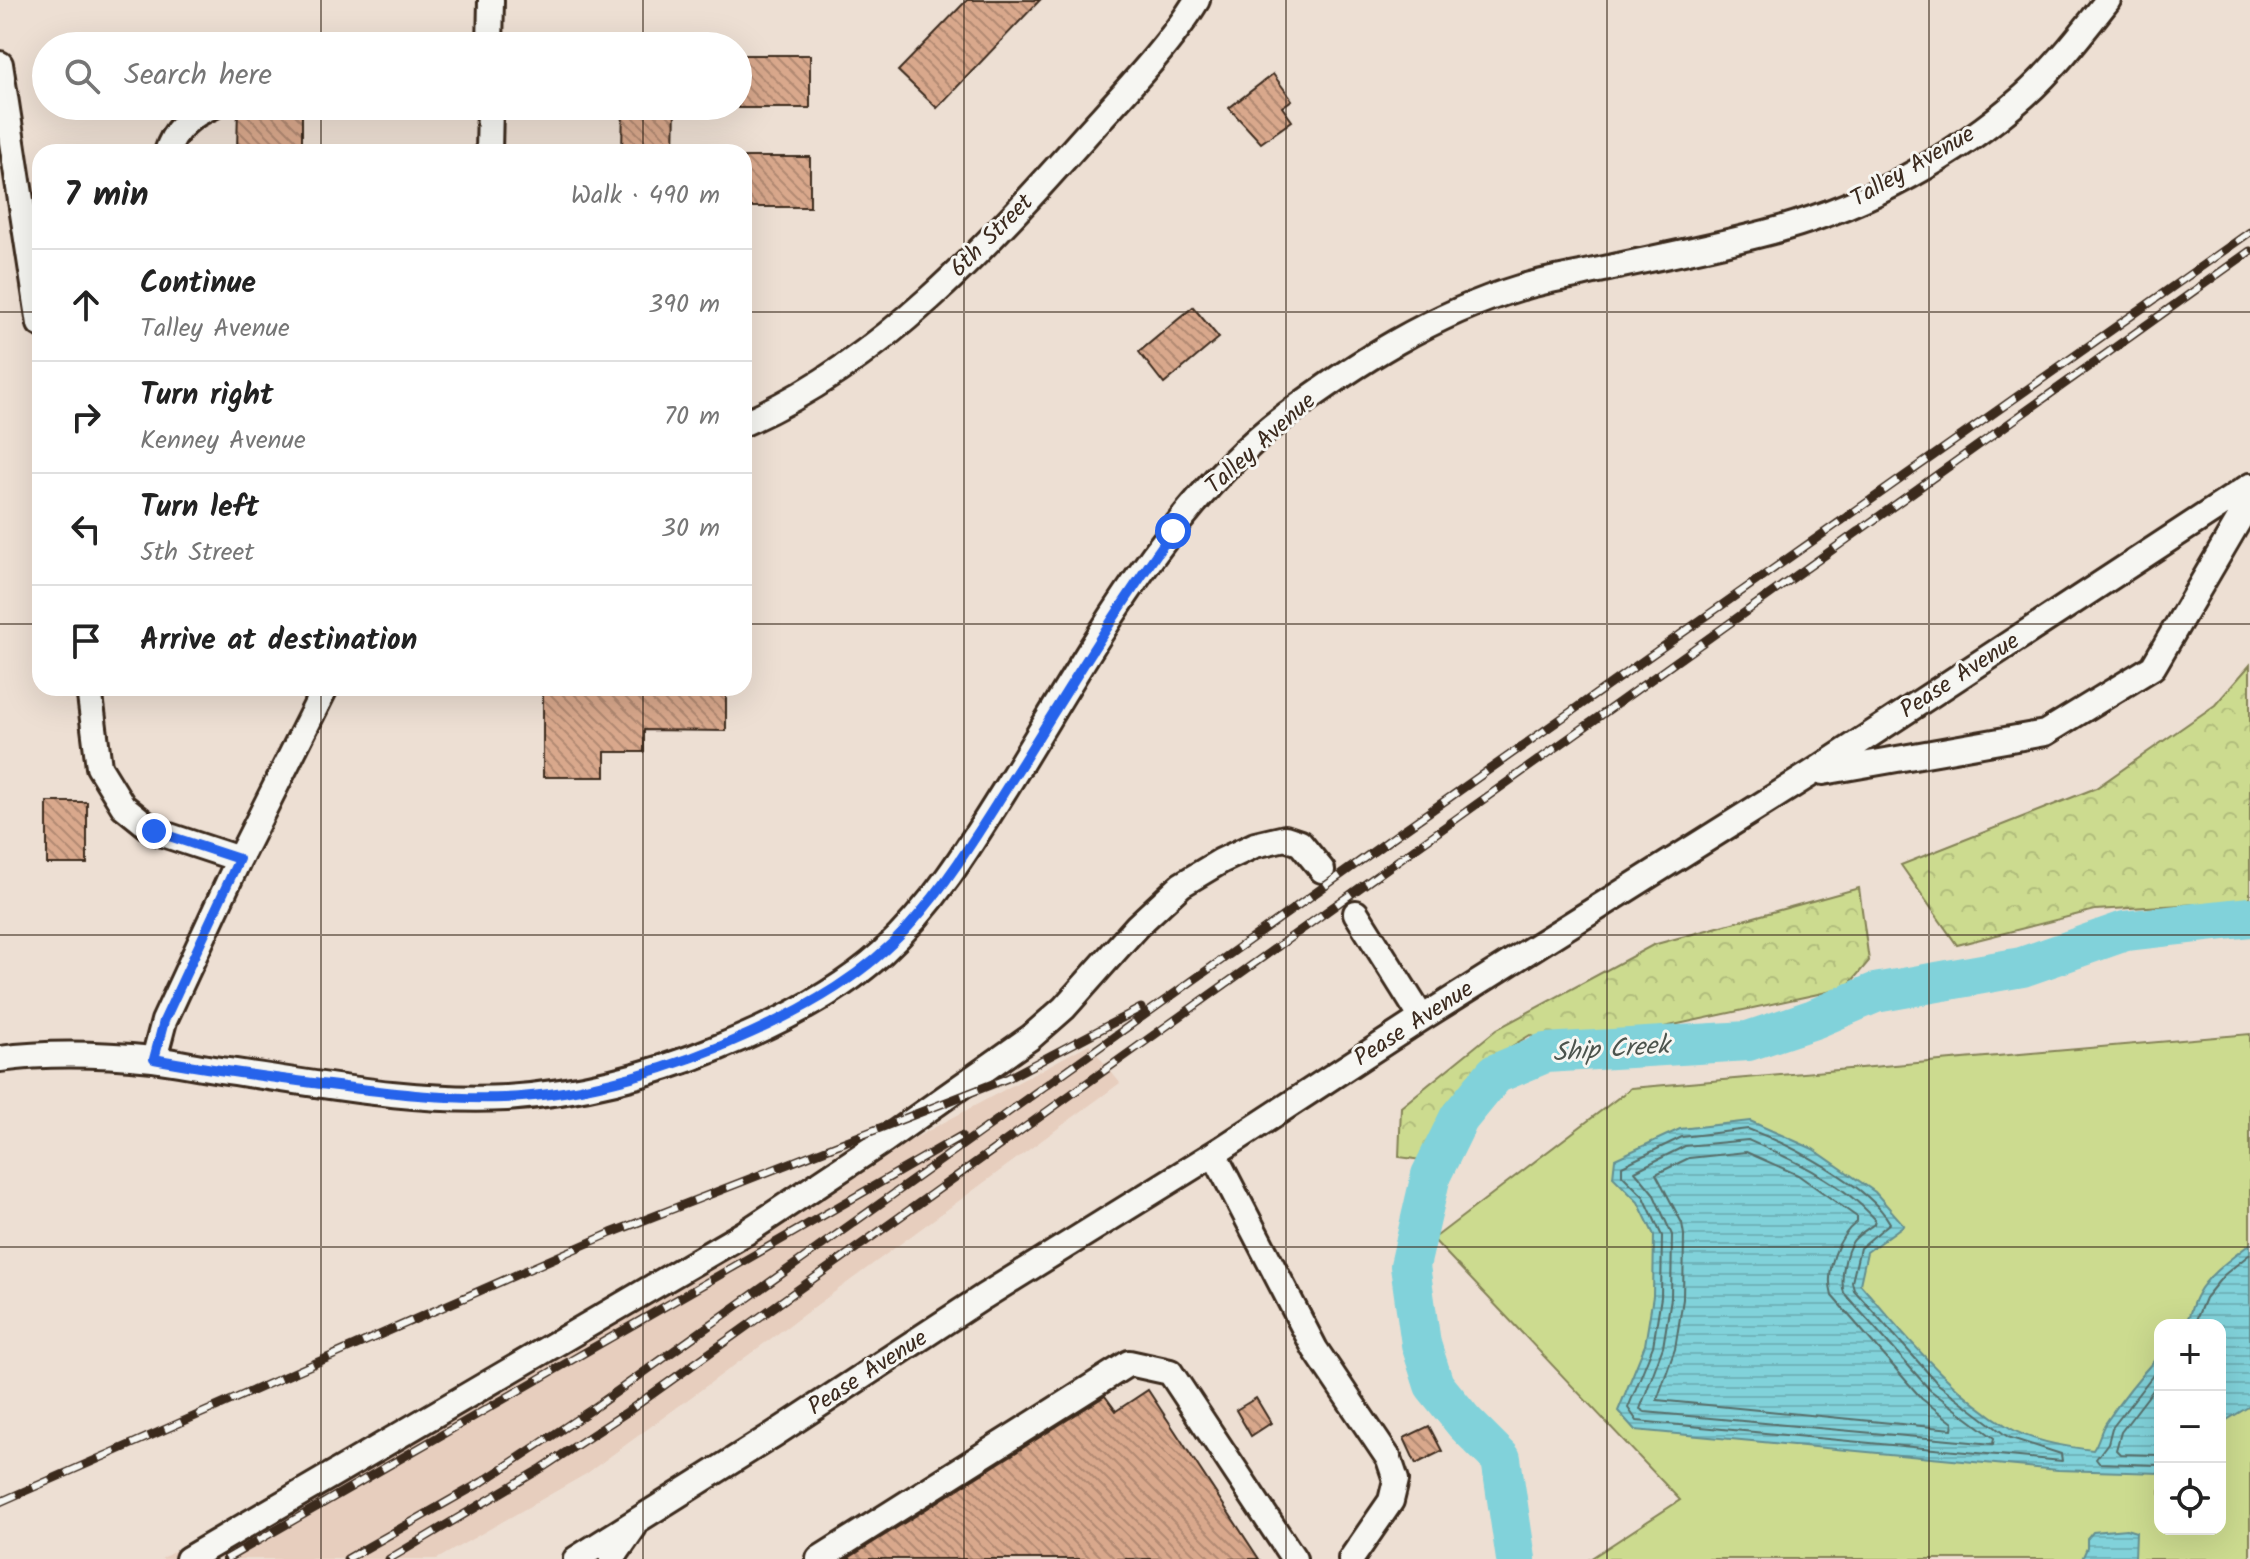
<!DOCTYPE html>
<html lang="en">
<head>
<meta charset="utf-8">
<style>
  :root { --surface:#fff; --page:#f2f2f2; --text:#222; --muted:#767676; --line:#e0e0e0 }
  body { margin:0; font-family:Kalam,sans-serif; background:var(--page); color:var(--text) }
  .controls { position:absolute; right:24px; bottom:24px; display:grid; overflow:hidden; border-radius:16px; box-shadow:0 8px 32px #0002 }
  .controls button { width:72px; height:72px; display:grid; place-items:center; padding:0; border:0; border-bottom:2px solid var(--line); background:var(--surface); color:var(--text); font:40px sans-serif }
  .stop { position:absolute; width:24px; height:24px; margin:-18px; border:6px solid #2563eb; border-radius:50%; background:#fff }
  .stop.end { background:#2563eb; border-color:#fff; box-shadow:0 2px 8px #0008 }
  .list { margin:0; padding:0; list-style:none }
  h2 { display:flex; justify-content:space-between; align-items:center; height:104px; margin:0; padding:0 32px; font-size:34px }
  h2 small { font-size:26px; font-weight:400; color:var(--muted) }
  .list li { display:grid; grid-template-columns:52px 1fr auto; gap:24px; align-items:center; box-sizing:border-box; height:112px; padding:0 32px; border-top:2px solid var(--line) }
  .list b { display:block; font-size:30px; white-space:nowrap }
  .list p { margin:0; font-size:26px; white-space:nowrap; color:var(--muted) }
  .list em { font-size:26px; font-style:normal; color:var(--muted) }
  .icon { flex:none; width:44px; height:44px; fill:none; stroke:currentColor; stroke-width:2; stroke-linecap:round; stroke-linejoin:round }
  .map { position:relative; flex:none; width:2250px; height:1559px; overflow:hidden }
  .search { position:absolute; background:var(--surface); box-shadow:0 8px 32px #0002; left:32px; top:32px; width:720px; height:88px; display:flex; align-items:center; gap:20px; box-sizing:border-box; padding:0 28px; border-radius:44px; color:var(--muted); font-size:30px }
  .panel { position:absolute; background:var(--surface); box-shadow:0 8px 32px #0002; left:32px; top:144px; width:720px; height:552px; border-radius:24px }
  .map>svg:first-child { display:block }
  .built { fill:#e7cebe }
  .grass { fill:#ccdb8f; stroke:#848256; stroke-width:2; fill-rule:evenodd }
  .forest { fill:url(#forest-crowns); stroke:#848256; stroke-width:2 }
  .water { fill:url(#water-rules); stroke:#658f8f; stroke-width:2 }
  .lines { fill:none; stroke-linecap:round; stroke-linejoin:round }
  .shore { stroke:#576d69; stroke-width:2 }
  .river { stroke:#81d2da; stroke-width:40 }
  .building { fill:url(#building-back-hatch); stroke:#3b2a1e; stroke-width:2 }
  .minor-casing { stroke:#3b2a1e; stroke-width:30 }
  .minor { stroke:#f6f6f2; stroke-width:24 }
  .rail-casing { stroke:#3b2a1e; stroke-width:9 }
  .rail { stroke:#f6f6f2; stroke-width:6; stroke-dasharray:18; stroke-linecap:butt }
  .route { stroke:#2563eb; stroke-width:10 }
  .grid { fill:none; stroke:#3b2a1e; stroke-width:2; stroke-opacity:0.55 }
  .labels { text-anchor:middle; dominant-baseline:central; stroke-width:6; stroke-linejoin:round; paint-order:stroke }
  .street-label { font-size:24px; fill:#3b2a1e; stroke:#f6f6f2 }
  .water-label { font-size:26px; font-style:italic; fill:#4c544d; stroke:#f6f6f2 }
</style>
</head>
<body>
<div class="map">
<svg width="2250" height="1559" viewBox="0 0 2250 1559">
  <defs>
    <pattern id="forest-crowns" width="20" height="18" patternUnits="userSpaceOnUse" patternTransform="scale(2)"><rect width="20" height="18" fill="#ccdb8f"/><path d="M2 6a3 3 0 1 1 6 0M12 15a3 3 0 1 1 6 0" fill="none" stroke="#b0bc7b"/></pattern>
    <pattern id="water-rules" width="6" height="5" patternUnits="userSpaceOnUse" patternTransform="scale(2)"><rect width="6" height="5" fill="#81d2da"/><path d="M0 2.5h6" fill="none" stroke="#70b4bb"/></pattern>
    <pattern id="building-back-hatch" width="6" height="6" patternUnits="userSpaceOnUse" patternTransform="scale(2)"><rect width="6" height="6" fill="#d9a88c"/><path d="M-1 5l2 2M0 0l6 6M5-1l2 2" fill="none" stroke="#b18972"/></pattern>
  </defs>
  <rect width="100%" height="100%" fill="#eddfd3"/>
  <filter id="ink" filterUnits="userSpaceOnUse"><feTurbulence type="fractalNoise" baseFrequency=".0125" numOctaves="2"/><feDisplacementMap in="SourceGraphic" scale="16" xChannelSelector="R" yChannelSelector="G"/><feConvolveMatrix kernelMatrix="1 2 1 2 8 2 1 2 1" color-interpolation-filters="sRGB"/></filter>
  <g filter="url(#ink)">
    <path class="built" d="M1089 1044 1120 1083 586 1474 437 1559H161L571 1324Z"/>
    <path class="grass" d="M2250 1034V1559H1590L1680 1500 1433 1239 1631 1088ZM2160 1325H2220V1529H2160Z"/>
    <path class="forest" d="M2250 665V901L2095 910 1957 945 1901 865 2096 788 2215 705Z
      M1859 888 1869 961 1846 988 1650 1030 1555 1045 1530 1035 1494 1057 1446 1104 1421 1160 1399 1157 1401 1107 1497 1029 1653 945Z"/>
    <path class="water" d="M1750 1121 1813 1149 1875 1192 1904 1225 1867 1252 1860 1284C1906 1336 1950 1392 2010 1428 2033 1442 2066 1447 2093 1450 2100 1440 2100 1430 2107 1421 2123 1397 2141 1375 2160 1354V1473L2058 1470 1635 1430 1618 1411 1645 1345 1653 1296 1654 1235 1638 1202 1613 1177 1615 1159 1680 1129Z
      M2250 1244V1406L2220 1424V1325H2184C2191 1316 2191 1305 2197 1295 2208 1274 2232 1258 2250 1244Z
      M2126 1529 2136 1532 2135 1559H2082L2087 1548V1539L2093 1532Z"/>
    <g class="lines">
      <path class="shore" d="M1748 1129C1789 1144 1869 1185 1890 1223L1860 1248 1852 1282 1854 1290 1938 1384 2008 1437 2061 1454 2062 1461 1637 1421 1628 1408 1653 1346 1661 1297 1662 1236 1644 1197 1622 1175V1166L1682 1137Z
        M1748 1140C1793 1160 1841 1181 1875 1219L1874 1224C1868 1229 1858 1234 1853 1241 1845 1252 1840 1280 1844 1293L1930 1390 1994 1438 1993 1444 1645 1412 1640 1409 1663 1347 1671 1298 1672 1235 1653 1193 1635 1171 1685 1146Z
        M1746 1152 1798 1175 1857 1217V1222C1837 1237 1825 1271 1832 1296L1922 1399 1953 1423 1952 1429 1657 1400 1675 1349 1683 1299 1684 1235 1682 1223 1656 1174 1689 1158Z
        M2194 1325 2205 1298 2224 1275 2250 1254
        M2160 1366 2112 1428 2108 1443 2096 1459 2099 1463 2160 1465
        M2160 1381 2121 1432 2116 1450 2120 1454 2160 1455"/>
      <path class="river" d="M1516 1559 1501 1459 1464 1422 1434 1385 1421 1344 1410 1266 1431 1175 1459 1118 1495 1074 1545 1053 1748 1041 1814 1019 1875 993 2022 967 2125 931 2250 917"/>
    </g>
    <path class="building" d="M967 0H1040L937 108 898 71Z
      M738 55H810V108H738Z
      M1273 74 1292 100 1282 107 1292 121 1261 143 1229 108Z
      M238 106H302V152H237Z
      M623 106H675L674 152H622Z
      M744 157H810V207H744Z
      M1193 307 1219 338 1164 384 1139 352Z
      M543 688H726V731L644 730V752H605V777H543Z
      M47 802H87V864H47Z
      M1148 1390 1259 1559H847L1105 1396 1116 1411Z
      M1256 1398 1271 1423 1251 1436 1236 1410Z
      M1429 1426 1442 1451 1416 1464 1404 1438Z"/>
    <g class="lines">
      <defs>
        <path id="minor" d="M490 46 491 0
          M0 64 40 324
          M167 152C174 129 191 115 213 106
          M489 152 490 106
          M744 423C882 363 987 246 1085 136 1121 96 1170 45 1197 0
          M89 688 99 767 123 806 154 831 239 859
          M1823 772 2045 733 2153 667 2250 501
          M1356 913 1422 1018
          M0 1059C49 1052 103 1054 153 1059 178 1062 203 1068 228 1071 320 1084 414 1103 507 1098 578 1093 651 1075 717 1048 775 1025 835 995 882 953 932 907 968 849 1004 791 1083 665 1165 506 1285 416 1356 363 1433 314 1519 288 1539 282 1560 278 1581 274 1647 259 1715 247 1780 229 1868 204 1955 157 2024 96 2055 68 2082 33 2108 0
          M154 1059 164 1021 239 859 325 688
          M1214 1154 1315 1349 1389 1459 1396 1480 1391 1501 1351 1559
          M188 1559 745 1233 885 1140 1031 1037 1064 1008 1137 926 1181 885 1221 861 1255 845 1285 838 1300 843 1322 870
          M576 1559 773 1435 983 1297 1220 1150 1422 1018 1812 773 2250 486
          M612 1559 634 1527
          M819 1559 1129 1363 1170 1372 1294 1559"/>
      </defs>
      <use href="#minor" class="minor-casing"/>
      <use href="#minor" class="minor"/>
      <defs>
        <path id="rail" d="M0 1502 611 1233 1008 1078 1141 1008
          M226 1559 961 1136
          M347 1559 482 1482 591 1410 1405 829 2250 232
          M389 1559 542 1468 627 1412 2250 251"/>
      </defs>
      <use href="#rail" class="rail-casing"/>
      <use href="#rail" class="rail"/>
    </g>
  </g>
  <g class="lines" filter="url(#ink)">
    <path class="route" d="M154 831 239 859 164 1021 154 1059C206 1069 259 1076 313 1083 376 1091 440 1100 504 1098 586 1095 678 1067 751 1033 810 1006 866 974 909 926 954 876 987 818 1023 762 1071 684 1119 606 1173 531"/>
  </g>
  <path class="grid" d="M321 0V46M643 0V46M964 0V1559M1286 0V1559M1607 0V1559M1929 0V1559M321 106V152M643 106V152M0 312H40M744 312H2250M0 624H40M744 624H2250M321 688V1559M643 688V1559M0 935H2250M0 1247H2250"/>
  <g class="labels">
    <g class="street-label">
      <text transform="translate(1913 167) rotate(-30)">Talley Avenue</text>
      <text transform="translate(992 236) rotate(-45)">6th Street</text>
      <text transform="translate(1261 444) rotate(-42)">Talley Avenue</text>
      <text transform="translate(1960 676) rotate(-33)">Pease Avenue</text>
      <text transform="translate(1414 1024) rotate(-33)">Pease Avenue</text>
      <text transform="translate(868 1373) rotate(-33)">Pease Avenue</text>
    </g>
    <g class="water-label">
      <text transform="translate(1611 1050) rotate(-4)">Ship Creek</text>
    </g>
  </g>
</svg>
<div class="controls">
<button>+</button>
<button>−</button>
<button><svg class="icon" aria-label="locate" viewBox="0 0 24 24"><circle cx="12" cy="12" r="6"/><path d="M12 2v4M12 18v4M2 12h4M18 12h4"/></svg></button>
</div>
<div class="stop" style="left:1173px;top:531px"></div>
<div class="stop end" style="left:154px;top:831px"></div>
<div class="search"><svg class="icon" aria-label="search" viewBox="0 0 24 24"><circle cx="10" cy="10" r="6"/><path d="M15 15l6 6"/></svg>Search here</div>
<section class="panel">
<h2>7 min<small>Walk · 490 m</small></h2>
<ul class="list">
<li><svg class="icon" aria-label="ahead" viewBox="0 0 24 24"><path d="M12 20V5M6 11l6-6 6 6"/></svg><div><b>Continue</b><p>Talley Avenue</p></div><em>390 m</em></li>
<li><svg class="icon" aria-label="right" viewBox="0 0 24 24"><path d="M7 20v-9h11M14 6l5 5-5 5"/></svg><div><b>Turn right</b><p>Kenney Avenue</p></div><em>70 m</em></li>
<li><svg class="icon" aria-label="left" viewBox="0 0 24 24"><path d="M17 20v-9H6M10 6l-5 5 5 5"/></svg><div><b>Turn left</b><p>5th Street</p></div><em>30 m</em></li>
<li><svg class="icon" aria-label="arrive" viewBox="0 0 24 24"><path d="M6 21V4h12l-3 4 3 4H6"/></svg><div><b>Arrive at destination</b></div></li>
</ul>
</section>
</div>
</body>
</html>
